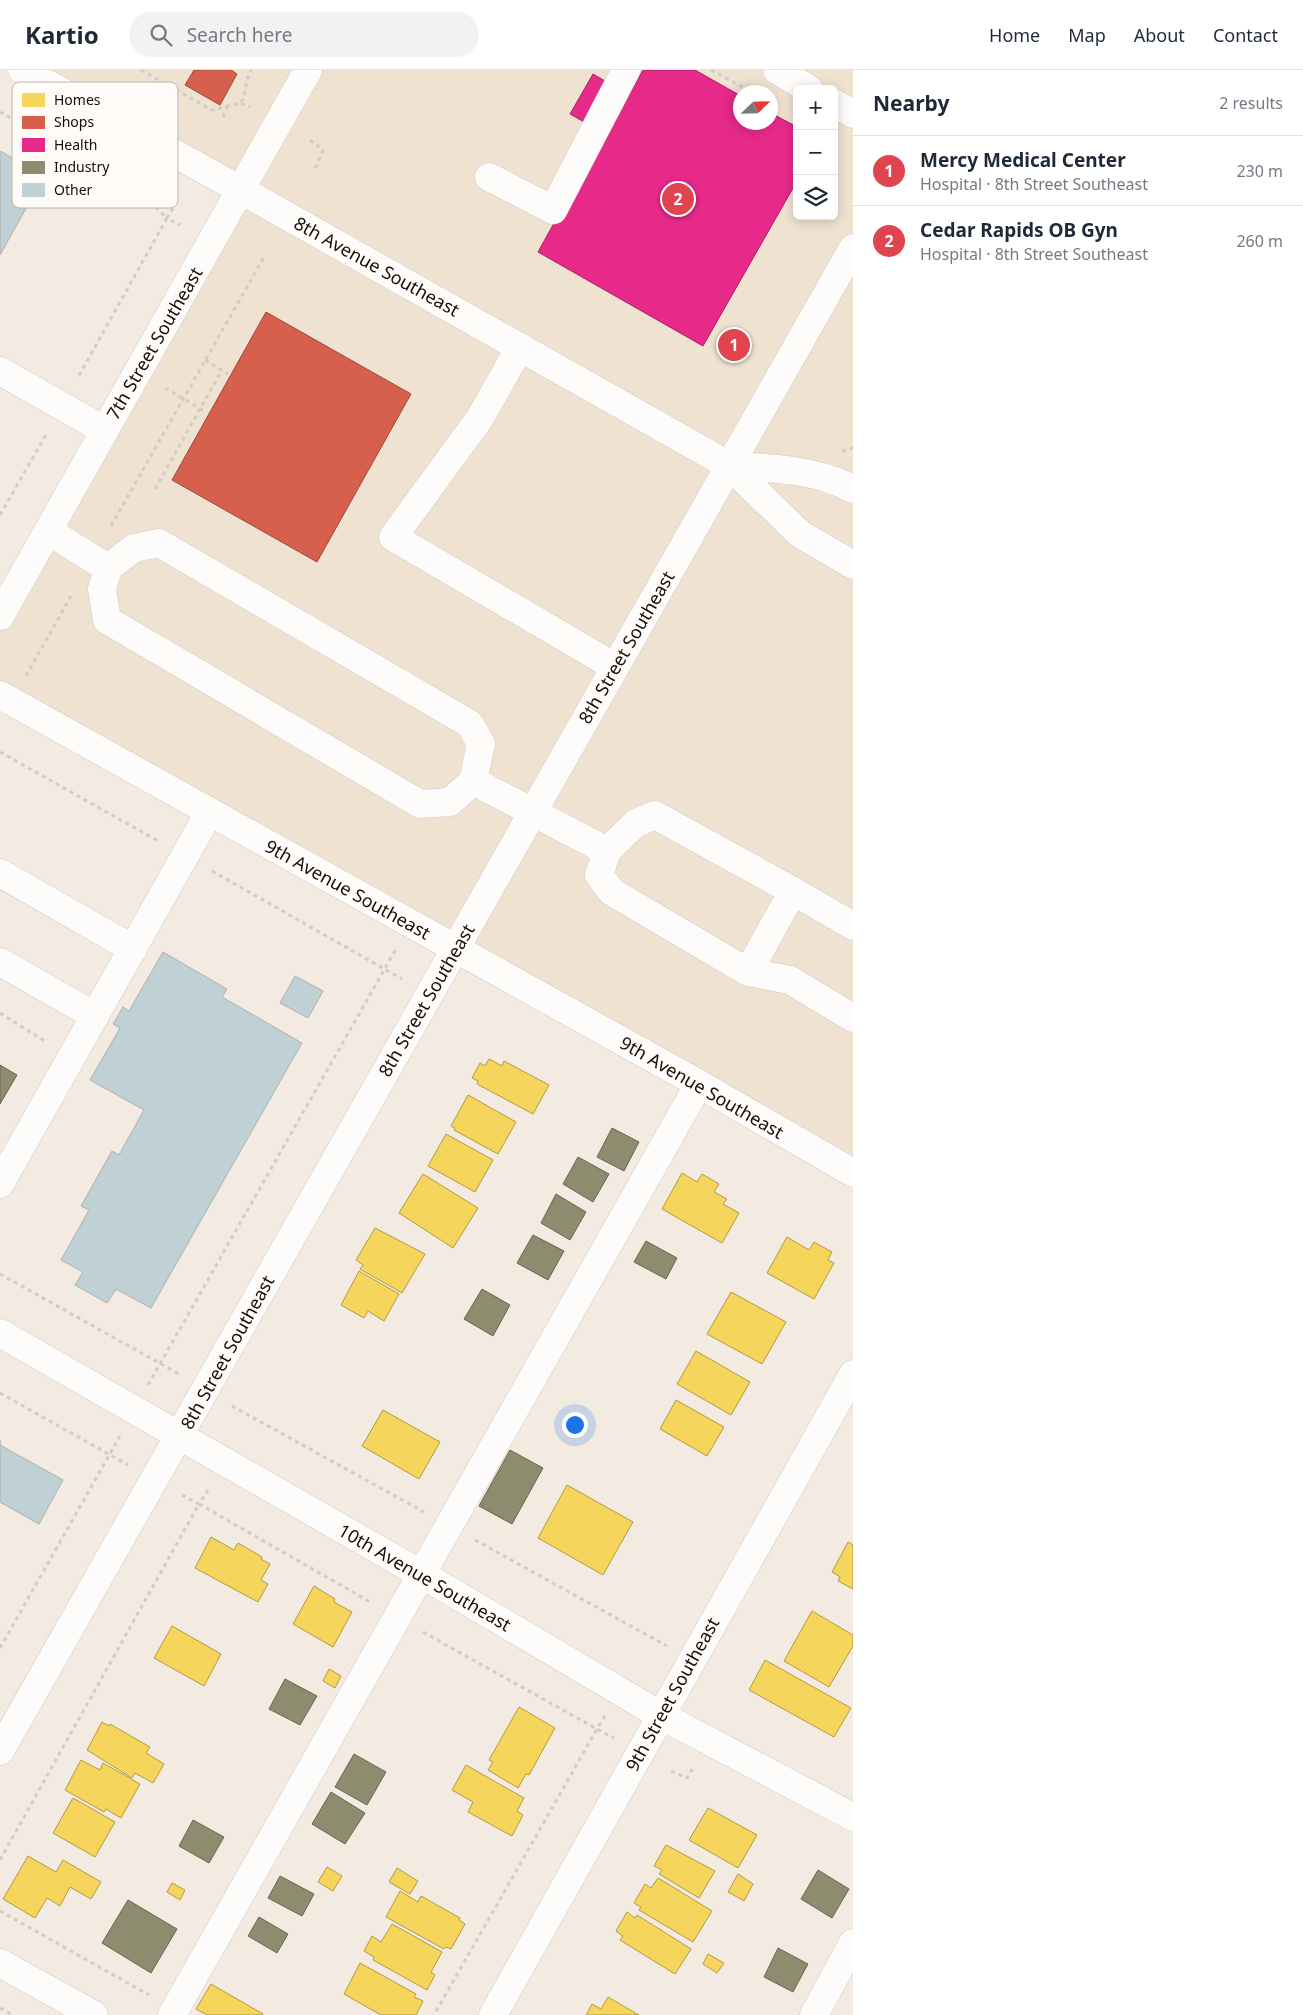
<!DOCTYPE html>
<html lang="en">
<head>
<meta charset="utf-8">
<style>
  :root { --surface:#fff; --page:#f2f2f3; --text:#1f2937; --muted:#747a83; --line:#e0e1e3; --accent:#ea580c }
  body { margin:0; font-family:"Noto Sans",sans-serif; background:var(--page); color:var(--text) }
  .controls { position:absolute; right:15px; top:15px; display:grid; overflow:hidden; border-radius:8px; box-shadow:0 2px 12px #0003 }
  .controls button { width:45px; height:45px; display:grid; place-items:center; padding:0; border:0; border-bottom:1px solid var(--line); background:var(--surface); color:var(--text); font:25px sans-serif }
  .compass { position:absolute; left:733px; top:15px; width:45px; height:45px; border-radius:50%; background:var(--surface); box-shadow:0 2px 12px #0003; rotate:67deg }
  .you { position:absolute; left:574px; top:1354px; width:18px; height:18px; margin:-12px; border:4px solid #fff; border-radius:50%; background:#1a73e8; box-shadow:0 0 0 8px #1a73e833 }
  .badge { display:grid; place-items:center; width:32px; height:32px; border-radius:50%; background:var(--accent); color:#fff; font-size:16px; font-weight:700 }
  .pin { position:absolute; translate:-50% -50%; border:2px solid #fff; box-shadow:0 1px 5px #0006 }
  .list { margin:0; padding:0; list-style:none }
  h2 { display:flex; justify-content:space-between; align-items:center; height:65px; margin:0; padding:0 20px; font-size:21px }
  h2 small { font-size:16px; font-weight:400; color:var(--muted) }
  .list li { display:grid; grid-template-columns:32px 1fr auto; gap:15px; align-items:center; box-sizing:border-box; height:70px; padding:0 20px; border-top:1px solid var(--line) }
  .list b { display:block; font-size:19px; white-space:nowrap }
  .list p { margin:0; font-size:16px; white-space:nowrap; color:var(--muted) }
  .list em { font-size:16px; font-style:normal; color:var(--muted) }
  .icon { flex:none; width:28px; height:28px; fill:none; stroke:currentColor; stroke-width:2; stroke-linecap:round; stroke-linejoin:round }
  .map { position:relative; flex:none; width:853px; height:1945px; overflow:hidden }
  header { display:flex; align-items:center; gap:30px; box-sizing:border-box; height:70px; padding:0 25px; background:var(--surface); border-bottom:1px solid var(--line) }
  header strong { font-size:24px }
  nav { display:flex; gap:28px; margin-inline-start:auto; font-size:18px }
  .search { width:350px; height:45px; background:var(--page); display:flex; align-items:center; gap:12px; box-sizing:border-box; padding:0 18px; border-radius:28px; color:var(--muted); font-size:19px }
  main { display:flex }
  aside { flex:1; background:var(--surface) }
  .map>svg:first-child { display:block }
  .built { fill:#f0e2d1; fill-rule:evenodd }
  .homes { fill:#f6d55c; stroke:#b29a43 }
  .shops { fill:#d6604d; stroke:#9c4839 }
  .health { fill:#e7298a; stroke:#a82163 }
  .industry { fill:#8c8c6e; stroke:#686650 }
  .building { fill:#bfd1d4; stroke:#afafad }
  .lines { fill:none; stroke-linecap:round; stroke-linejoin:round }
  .minor-casing { stroke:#cfc9c1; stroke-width:29 }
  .major-casing { stroke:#cfc9c1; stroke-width:29 }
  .path { stroke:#cfcdca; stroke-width:3; stroke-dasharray:4 4; stroke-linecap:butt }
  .minor { stroke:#fdfcfb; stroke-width:28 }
  .major { stroke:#fdfcfb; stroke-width:28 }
  .labels { text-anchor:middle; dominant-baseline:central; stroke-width:5; stroke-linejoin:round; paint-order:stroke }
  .street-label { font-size:18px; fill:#140f09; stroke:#fefbf8 }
  .key { fill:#fefbf8; stroke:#b8b4b0; stroke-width:1 }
  .key-label { font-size:14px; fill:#140f09 }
</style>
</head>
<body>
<header>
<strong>Kartio</strong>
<div class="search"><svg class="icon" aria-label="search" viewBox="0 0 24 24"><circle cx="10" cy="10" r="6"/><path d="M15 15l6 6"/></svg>Search here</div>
<nav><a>Home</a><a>Map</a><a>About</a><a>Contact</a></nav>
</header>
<main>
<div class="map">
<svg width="853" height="1945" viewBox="0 0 853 1945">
  <rect width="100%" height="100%" fill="#f3ebe2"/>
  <path class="built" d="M29 0H853V1105L0 625V546L241 120ZM797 19H834V146H797ZM741 22H771V52H741Z"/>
  <path class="homes" d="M489 989 502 996 504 991 549 1015 533 1044 477 1014 478 1011 472 1008 480 993 485 996Z
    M468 1025 516 1052 498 1084 454 1060 455 1058 451 1056Z
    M446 1064 493 1090 475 1122 428 1096Z
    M682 1103 697 1112 702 1104 719 1114 714 1122 727 1129 723 1134 739 1143 722 1173 662 1139Z
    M423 1104 478 1138 453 1178 399 1143Z
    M375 1158 425 1184 402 1223 360 1199 363 1195 356 1190Z
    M787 1167 809 1180 814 1172 832 1182 828 1190 834 1193 814 1229 767 1203Z
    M359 1201 399 1224 384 1251 368 1241 364 1248 341 1235Z
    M731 1222 786 1252 762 1294 707 1264Z
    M696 1281 750 1312 731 1345 677 1314Z
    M676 1330 724 1357 707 1386 660 1359Z
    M383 1340 440 1372 419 1409 362 1376Z
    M567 1415 633 1452 603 1505 538 1468Z
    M211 1467 234 1480 238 1473 262 1487 261 1489 270 1494 261 1510 268 1514 258 1532 195 1498Z
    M848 1472 853 1475V1519L838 1511 840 1507 832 1502Z
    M314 1516 335 1529 334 1532 352 1542 333 1577 293 1554Z
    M812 1541 853 1565V1576L829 1617 784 1591Z
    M172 1556 221 1584 204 1616 154 1588Z
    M765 1590 851 1638 834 1667 749 1620Z
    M329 1599 341 1606 335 1618 323 1611Z
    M519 1637 555 1658 529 1705 526 1704 518 1718 488 1700 493 1692 489 1690Z
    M102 1652 109 1656 110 1654 150 1677 146 1683 164 1694 153 1713 135 1703 132 1708 87 1680Z
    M81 1690 100 1700 103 1693 140 1714 121 1748 106 1739 104 1742 65 1720Z
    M466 1695 524 1728 517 1741 523 1745 512 1766 468 1742 473 1732 452 1720Z
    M73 1728 115 1752 95 1787 53 1763Z
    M708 1738 757 1765 738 1798 689 1770Z
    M666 1775 715 1801 699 1828 659 1804 662 1800 654 1796Z
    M28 1786 56 1802 63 1790 101 1812 91 1829 70 1817 60 1836 47 1828 35 1848 3 1829Z
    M327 1797 342 1806 333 1821 318 1812Z
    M397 1798 418 1811 410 1824 389 1812Z
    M738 1804 753 1814 744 1831 728 1822Z
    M658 1808 712 1841 693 1872 639 1840 641 1837 634 1833 645 1814 651 1818Z
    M172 1813 185 1820 180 1830 167 1822Z
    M400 1821 418 1832 421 1826 460 1848 459 1850 465 1854 451 1879 446 1877 444 1879 386 1847Z
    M627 1842 635 1848 637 1845 691 1879 675 1904 620 1870 623 1866 616 1861Z
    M392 1854 442 1882 431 1902 435 1905 427 1920 373 1890 374 1887 364 1881 372 1866 381 1872Z
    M708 1884 724 1893 717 1903 703 1894Z
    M360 1893 416 1924 414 1927 423 1931 416 1945H381L344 1924Z
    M211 1914 263 1944 262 1945H207L196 1939Z
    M608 1927 639 1945H586L592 1934 601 1939Z"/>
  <path class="shops" d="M194 0H231L237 4 220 35 185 15Z
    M266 242 411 324 317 492 172 410Z"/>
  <path class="health" d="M643 0H695L741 26V52H771V43L797 57V111L703 276 538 182 604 63 570 44 593 4 629 25Z"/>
  <path class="industry" d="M0 995 17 1005 0 1034Z
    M612 1058 639 1072 624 1101 597 1087Z
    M578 1087 609 1104 593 1132 563 1114Z
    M556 1124 586 1142 570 1170 541 1153Z
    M533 1165 564 1181 548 1210 517 1193Z
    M646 1171 677 1188 666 1209 634 1192Z
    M482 1219 510 1235 493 1266 464 1249Z
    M510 1380 543 1398 512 1454 479 1436Z
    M285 1609 317 1626 300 1655 269 1639Z
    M354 1684 386 1702 367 1735 335 1717Z
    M331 1722 365 1743 345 1774 312 1754Z
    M193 1750 224 1767 209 1793 179 1776Z
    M818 1800 849 1819 832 1848 801 1829Z
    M280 1806 314 1824 302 1846 268 1828Z
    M128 1830 177 1859 151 1903 102 1873Z
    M259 1847 288 1864 277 1883 248 1866Z
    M778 1878 808 1894 793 1922 764 1907Z"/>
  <path class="building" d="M0 81 44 106 0 185Z
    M163 882 227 919 222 927 302 973 151 1238 116 1219 107 1233 75 1215 83 1202 61 1190 89 1140 81 1136 112 1081 119 1085 144 1040 90 1010 120 958 113 954 123 937 129 941Z
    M295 906 323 921 308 948 280 933Z
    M0 1370V1375L63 1410 39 1454 0 1432Z"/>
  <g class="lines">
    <defs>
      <path id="minor" d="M777 0 809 19
        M834 33 853 44
        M489 107 553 140 626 0
        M520 277 480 348 393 467 615 597
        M0 301 104 360
        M48 461 108 498 102 519 107 550 420 734 450 732 473 711 607 781 636 753 655 745 793 821
        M108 498 134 478 159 473 470 654 481 674 473 711
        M0 625 699 1014 853 1103
        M607 781 599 805 612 822 748 902
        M0 803 133 879
        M853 856 793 821 748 902 790 910 853 948
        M0 892 95 946
        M0 1114 209 743
        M0 1263 421 1504 660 1645 853 1747
        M0 1893 94 1945
        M172 1945 699 1014
        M493 1945 853 1304
        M814 1945 853 1873"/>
      <path id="major" d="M22 0 241 120 730 396 800 464 853 495
        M730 396C772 398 815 399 853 419
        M0 546 308 0
        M0 1681 853 178"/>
    </defs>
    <use href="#minor" class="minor-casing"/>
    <use href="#major" class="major-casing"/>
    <path class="path" d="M141 0 212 40 241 33C247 20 245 11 251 0
      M711 0 752 22
      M241 33 250 37
      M0 42 149 126 158 140 167 148 77 309
      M223 47 227 37
      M310 70 323 80 315 99
      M173 138 167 148 180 155
      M205 290 228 304
      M165 318 206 342
      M842 381 853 378
      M155 419 222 300
      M0 445 47 363
      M111 456 264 187
      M26 606 71 526
      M0 682 158 771
      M212 801 402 909
      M0 943 46 972
      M0 1204 179 1304
      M148 1315 396 879
      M0 1323 128 1395
      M232 1336 424 1442
      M182 1425 199 1434 210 1417
      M475 1470 667 1576
      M423 1562 597 1659 434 1945
      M0 1578 120 1366
      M605 1646 597 1659 614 1668
      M671 1701 687 1708 694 1696
      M0 1790 199 1434 372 1533
      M0 1841 149 1925
      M0 1938 13 1945"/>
    <use href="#minor" class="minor"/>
    <use href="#major" class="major"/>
  </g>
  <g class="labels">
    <g class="street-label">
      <text transform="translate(377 196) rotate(29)">8th Avenue Southeast</text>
      <text transform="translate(154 273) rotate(-60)">7th Street Southeast</text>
      <text transform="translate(626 577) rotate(-60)">8th Street Southeast</text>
      <text transform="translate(348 819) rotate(29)">9th Avenue Southeast</text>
      <text transform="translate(426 930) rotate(-60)">8th Street Southeast</text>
      <text transform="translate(702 1017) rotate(30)">9th Avenue Southeast</text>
      <text transform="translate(227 1282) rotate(-61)">8th Street Southeast</text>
      <text transform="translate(425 1507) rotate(30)">10th Avenue Southeast</text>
      <text transform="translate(672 1624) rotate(-61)">9th Street Southeast</text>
    </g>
  </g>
  <rect x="12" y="12" width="166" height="126" rx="8" class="key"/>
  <rect x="22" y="23" width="23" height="14" fill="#f6d55c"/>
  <rect x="22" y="46" width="23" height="13" fill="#d6604d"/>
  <rect x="22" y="68" width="23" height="14" fill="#e7298a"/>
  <rect x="22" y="91" width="23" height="13" fill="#8c8c6e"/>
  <rect x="22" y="113" width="23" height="14" fill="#bfd1d4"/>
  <g class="key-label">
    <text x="54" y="35">Homes</text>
    <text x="54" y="57">Shops</text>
    <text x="54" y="80">Health</text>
    <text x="54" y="102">Industry</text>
    <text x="54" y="125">Other</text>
  </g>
</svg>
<div class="controls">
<button>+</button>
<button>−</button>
<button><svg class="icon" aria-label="layers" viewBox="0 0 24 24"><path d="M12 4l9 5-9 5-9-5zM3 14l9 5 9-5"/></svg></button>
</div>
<svg class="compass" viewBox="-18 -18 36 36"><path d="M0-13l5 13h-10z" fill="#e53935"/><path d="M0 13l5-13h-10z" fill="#747a83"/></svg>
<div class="you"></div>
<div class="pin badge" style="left:734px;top:275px;background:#e0444e">1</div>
<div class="pin badge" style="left:678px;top:129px;background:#e0444e">2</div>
</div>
<aside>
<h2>Nearby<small>2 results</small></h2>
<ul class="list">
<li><span class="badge" style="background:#e0444e">1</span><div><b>Mercy Medical Center</b><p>Hospital · 8th Street Southeast</p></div><em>230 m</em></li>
<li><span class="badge" style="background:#e0444e">2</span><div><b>Cedar Rapids OB Gyn</b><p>Hospital · 8th Street Southeast</p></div><em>260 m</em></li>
</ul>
</aside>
</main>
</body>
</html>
